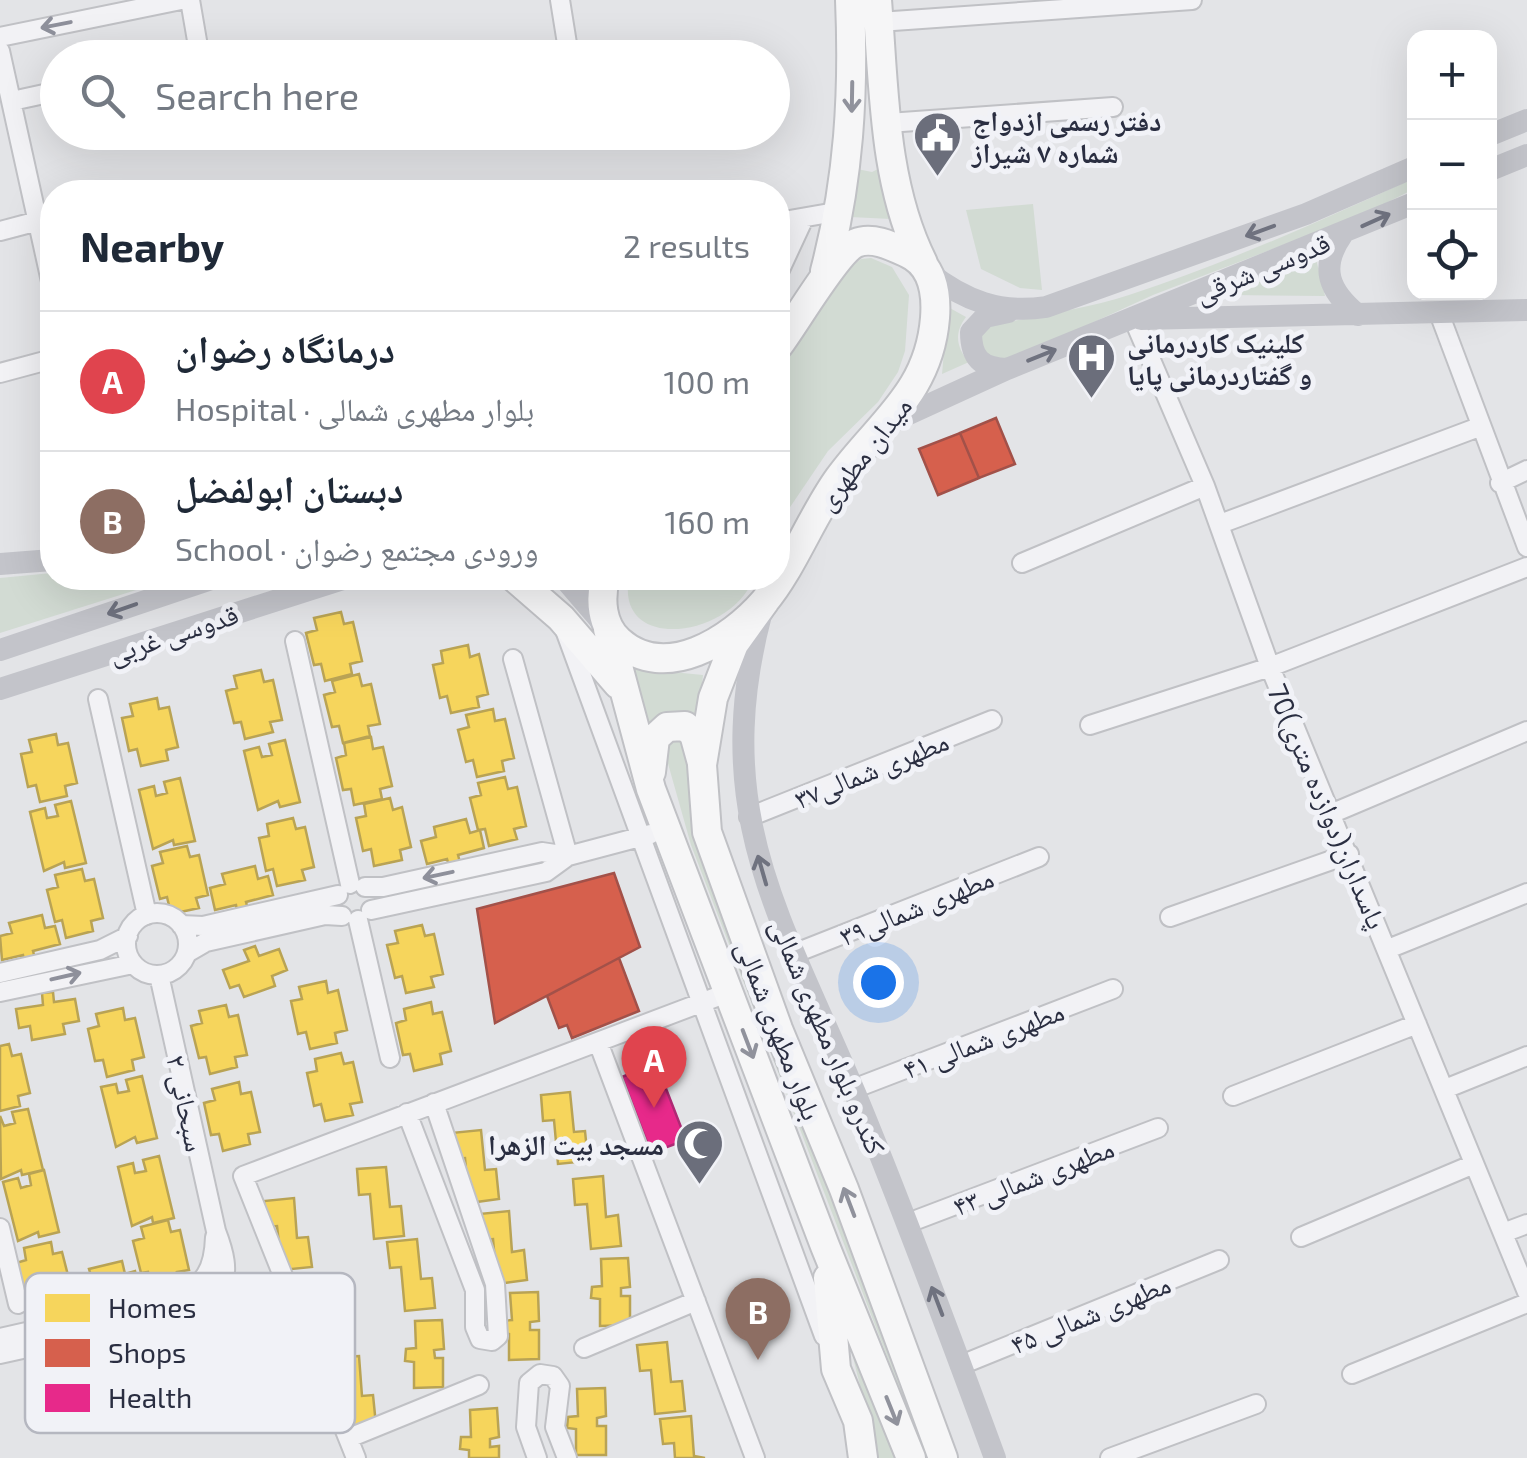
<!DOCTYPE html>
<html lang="en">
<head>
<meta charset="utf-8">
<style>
  :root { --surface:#fff; --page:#f2f2f3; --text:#1f2937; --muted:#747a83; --line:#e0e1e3; --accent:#6b6e7b }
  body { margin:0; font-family:"Exo 2","Noto Naskh Arabic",sans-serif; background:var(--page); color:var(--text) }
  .controls { position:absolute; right:30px; top:30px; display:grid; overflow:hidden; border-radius:20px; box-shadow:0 10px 40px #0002 }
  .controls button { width:90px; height:90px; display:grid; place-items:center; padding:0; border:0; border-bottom:2px solid var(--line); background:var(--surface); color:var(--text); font:50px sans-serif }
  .you { position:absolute; left:878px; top:982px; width:35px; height:35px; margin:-25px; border:8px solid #fff; border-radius:50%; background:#1a73e8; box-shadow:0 0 0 15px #1a73e833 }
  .badge { display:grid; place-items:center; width:65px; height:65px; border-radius:50%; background:var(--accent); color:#fff; font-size:32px; font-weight:700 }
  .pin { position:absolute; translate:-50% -82px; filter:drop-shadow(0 2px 5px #0008) }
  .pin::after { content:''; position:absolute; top:52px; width:35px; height:30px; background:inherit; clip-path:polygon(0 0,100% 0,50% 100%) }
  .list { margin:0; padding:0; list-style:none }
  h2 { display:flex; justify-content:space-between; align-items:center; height:130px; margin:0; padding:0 40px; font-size:42px }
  h2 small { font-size:32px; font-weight:400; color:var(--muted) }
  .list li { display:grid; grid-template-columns:65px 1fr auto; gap:30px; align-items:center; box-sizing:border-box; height:140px; padding:0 40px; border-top:2px solid var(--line) }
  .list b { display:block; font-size:38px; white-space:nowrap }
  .list p { margin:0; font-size:32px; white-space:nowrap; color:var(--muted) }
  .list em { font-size:32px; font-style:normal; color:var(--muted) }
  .icon { flex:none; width:55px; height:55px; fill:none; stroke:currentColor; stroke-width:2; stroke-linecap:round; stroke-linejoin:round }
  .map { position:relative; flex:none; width:1527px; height:1458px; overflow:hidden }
  .search { position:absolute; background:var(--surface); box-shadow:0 10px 40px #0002; left:40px; top:40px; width:750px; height:110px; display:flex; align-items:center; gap:25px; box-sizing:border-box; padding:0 35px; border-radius:55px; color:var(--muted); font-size:38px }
  .panel { position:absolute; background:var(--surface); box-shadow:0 10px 40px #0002; left:40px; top:180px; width:750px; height:410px; border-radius:40px }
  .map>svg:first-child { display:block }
  .green { fill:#d2dbd3 }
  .homes { fill:#f6d55c; stroke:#b9a354; stroke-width:2.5 }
  .shops { fill:#d6604d; stroke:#a25149; stroke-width:2.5 }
  .health { fill:#e7298a; stroke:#ae2a74; stroke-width:2.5 }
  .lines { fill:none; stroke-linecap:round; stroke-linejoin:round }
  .street-casing { stroke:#c0c1c5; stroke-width:22 }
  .primary-casing { stroke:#c0c1c5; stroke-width:32 }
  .street { stroke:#f2f2f5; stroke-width:18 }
  .secondary { stroke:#c3c4ca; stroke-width:22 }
  .primary { stroke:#f6f6f7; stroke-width:28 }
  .oneway { stroke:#8e909b }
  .oneway2 { stroke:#90929c }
  .oneway3 { stroke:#6f727f }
  .labels { text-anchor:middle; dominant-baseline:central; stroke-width:10; stroke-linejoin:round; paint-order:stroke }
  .poi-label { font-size:28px; font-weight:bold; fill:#2a2e41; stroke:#f1f2f7; text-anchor:start }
  .street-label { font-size:28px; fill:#2a2e41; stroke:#f1f2f7 }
  .key { fill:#f1f2f7; stroke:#b5b7c0; stroke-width:2.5 }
  .key-label { font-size:28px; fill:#2a2e41 }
</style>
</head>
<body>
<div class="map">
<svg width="1527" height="1458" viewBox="0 0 1527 1458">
  <rect width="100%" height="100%" fill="#e3e4e7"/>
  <path class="green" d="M884 166 891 219 850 217 857 169 872 172Z
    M1414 178V189L1364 214 1153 295 1011 360H990L976 336 979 330C1028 315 1080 311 1129 295 1226 263 1321 221 1414 178Z
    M1033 204 1042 290 1020 288 981 269 966 210Z
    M871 258 892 267 909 295 905 351 898 372 878 402 828 451 778 525V375L842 274 861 259Z
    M1316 259 1325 296 1232 295V293Z
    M948 307 966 317C954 333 956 347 969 362L942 374Z
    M52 573V578H174L0 633V578Z
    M629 578H754C729 640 615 652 629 578Z
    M631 668 703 675 699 715 679 713 648 730Z
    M680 734 933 1458H926L691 845 665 753 667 742Z
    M845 1325 897 1458H878Z"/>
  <path class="homes" d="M341 612 344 624 353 622 362 661 350 664 352 674 325 681 321 664 314 665 306 633 317 630 314 618Z
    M468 645 470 657 479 654 488 694 477 697 479 707 451 713 447 696 440 698 433 665 443 663 441 651Z
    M261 670 264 682 273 680 282 720 270 722 273 732 245 739 241 722 234 723 226 691 237 688 234 676Z
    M359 674 362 686 371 684 380 724 368 726 370 736 343 743 339 726 332 727 324 695 335 692 332 681Z
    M157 698 159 709 169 707 178 747 166 750 168 760 141 766 137 749 129 751 122 718 133 716 130 704Z
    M493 709 495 721 505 719 514 758 502 761 504 771 477 777 473 760 466 762 458 730 469 727 466 715Z
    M56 734 58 745 68 743 77 783 65 786 67 796 40 802 36 785 28 787 21 754 32 752 29 740Z
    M371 737 373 749 383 747 392 786 380 789 382 799 354 805 351 789 343 790 336 758 346 755 344 743Z
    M285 740 300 802 280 807 278 801 258 810 244 751 259 747 262 757 272 755 269 744Z
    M505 777 508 789 517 787 526 826 514 829 517 839 489 846 485 829 478 830 470 798 481 795 478 783Z
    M180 778 195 841 174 845 173 840 153 849 139 790 154 786 156 796 167 793 164 782Z
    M390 798 393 810 402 807 411 847 400 850 402 860 374 866 371 849 363 851 356 818 366 816 364 804Z
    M71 801 86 863 65 868 64 862 44 871 30 812 45 808 47 818 58 816 55 805Z
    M293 818 296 829 305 827 314 867 302 870 305 880 277 886 273 869 266 871 259 838 269 836 267 824Z
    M466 819 470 833 480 830 484 848 458 855 461 866 450 869 447 859 427 864 421 841 436 837 434 827Z
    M187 846 190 857 199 855 208 895 196 898 199 908 171 914 167 897 160 899 152 866 163 863 160 852Z
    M255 866 258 879 268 876 273 895 246 902 249 913 238 916 236 905 215 910 210 888 225 884 222 874Z
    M82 869 85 881 94 879 103 918 91 921 93 931 66 938 62 920 55 922 47 890 58 887 55 875Z
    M42 915 45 928 55 926 60 944 33 951 36 962 25 965 23 955 2 960 0 936 12 933 9 923Z
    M422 925 425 936 434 934 443 974 431 977 434 987 406 993 402 976 395 978 387 945 398 943 395 931Z
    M255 946 259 956 279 949 287 970 272 976 275 986 244 997 239 985 230 988 223 970 249 961 244 950Z
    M326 981 328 993 338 990 347 1030 335 1033 337 1043 310 1049 306 1032 298 1034 291 1001 302 999 299 987Z
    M53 992 54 1002 75 999 79 1021 63 1024 65 1034 32 1040 30 1026 19 1028 16 1009 43 1005 42 993Z
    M431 1002 433 1014 442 1012 451 1051 440 1054 442 1064 414 1071 410 1054 403 1055 396 1023 406 1020 404 1009Z
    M226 1005 229 1017 238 1015 247 1055 235 1057 237 1067 210 1074 206 1057 199 1058 191 1026 202 1023 199 1011Z
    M123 1008 125 1020 135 1018 144 1057 132 1060 134 1070 107 1077 103 1060 95 1061 88 1029 99 1026 96 1014Z
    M9 1044 12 1056 21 1054 30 1093 18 1096 20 1106 0 1111V1046Z
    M341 1053 344 1064 353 1062 362 1102 350 1104 353 1115 325 1121 321 1104 314 1106 307 1073 317 1071 315 1059Z
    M142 1076 157 1138 137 1143 135 1137 116 1147 101 1087 116 1084 118 1093 129 1091 126 1080Z
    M239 1082 241 1094 251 1092 260 1132 248 1134 250 1144 223 1151 219 1134 211 1135 204 1103 215 1100 212 1089Z
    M570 1092 574 1132 585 1131 588 1161 558 1164 554 1120 543 1121 541 1095Z
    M28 1109 43 1170 22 1175 21 1170 1 1179 0 1116 4 1126 15 1123 12 1112Z
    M481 1130 485 1170 496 1169 499 1199 469 1203 465 1158 454 1159 451 1133Z
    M159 1156 174 1218 153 1223 152 1217 132 1226 118 1167 133 1163 135 1173 146 1171 143 1160Z
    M386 1167 390 1207 401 1206 404 1236 374 1239 370 1194 359 1195 357 1169Z
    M44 1170 59 1232 39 1237 38 1232 18 1241 3 1182 18 1178 21 1188 31 1185 29 1174Z
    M603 1176 606 1217 618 1215 621 1246 591 1249 587 1204 575 1205 573 1179Z
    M294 1198 297 1238 308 1237 312 1267 282 1270 277 1226 266 1227 264 1201Z
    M509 1211 512 1252 524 1250 527 1280 497 1284 493 1239 481 1240 479 1214Z
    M168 1220 171 1232 180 1230 189 1270 177 1272 180 1282 152 1289 148 1272 141 1273 133 1241 144 1238 141 1227Z
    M417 1239 421 1279 432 1278 435 1308 405 1311 401 1267 390 1268 387 1242Z
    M51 1242 53 1254 62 1252 72 1291 59 1294 62 1304 34 1310 31 1293 23 1295 16 1263 26 1260 24 1248Z
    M628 1258 630 1287 621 1288V1296H630V1325L600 1326V1299L591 1298 592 1287 602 1286 601 1259Z
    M122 1261 125 1274 135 1271 139 1290 113 1296 116 1308 105 1310 102 1300 82 1305 76 1283 92 1279 89 1269Z
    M538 1292 539 1321 530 1322V1330H539V1359L509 1360V1334L500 1332 501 1321 512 1320 510 1293Z
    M442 1320 444 1349 434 1350 435 1358H443V1387L414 1388V1362L405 1361 406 1349 416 1348 415 1321Z
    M667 1342 671 1382 682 1381 685 1411 655 1414 651 1370 640 1371 637 1345Z
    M359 1356 362 1396 373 1395 376 1425 347 1428 342 1383 331 1384 328 1358Z
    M605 1388 606 1416 597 1418V1426H606V1455H576V1429L567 1428 568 1417 578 1416 577 1389Z
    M497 1408 499 1437 490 1439V1447L499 1446V1458H469V1450L460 1449 461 1437H471L470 1410Z
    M691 1416 694 1456 705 1458H675L674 1443 663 1444 660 1419Z"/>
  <path class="shops" d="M996 418 1015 464 979 478 960 433Z
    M960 433 979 478 938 495 919 449Z
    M614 873 640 947 495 1023 477 909Z
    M619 958 639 1011 572 1038 567 1025 559 1028 547 996Z"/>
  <path class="health" d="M656 1063 686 1140 651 1153 622 1077Z"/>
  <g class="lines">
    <defs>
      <path id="street" d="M190 0 200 58
        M879 22 1192 0
        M0 37 181 0
        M0 51 52 286
        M551 58 569 56 560 0
        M12 101 58 91
        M888 123 1113 107
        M778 222 841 211
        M0 231 38 221
        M778 274 804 218
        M1439 313 1527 547
        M1133 318 1205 486 1270 667 1527 1292
        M0 373 52 359
        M1500 483 1527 470
        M1220 524 1479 427
        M1022 563 1205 486
        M566 633 824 1336
        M295 641 350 884
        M513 659 568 856
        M98 699 147 915
        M1090 725 1270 667 1527 567
        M1333 813 1527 731
        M749 817 992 720
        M365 887H383L542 852 568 856 651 834
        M371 910 546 872 568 856
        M126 944a31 31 0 1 1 62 0a31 31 0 1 1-62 0Z
        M1170 917 1349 854
        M358 920 390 1058
        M181 925 203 926 338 895
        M1388 949 1527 893
        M187 953 206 942 325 915 342 916
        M793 954 1039 857
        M0 973 100 950 128 936
        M0 992 133 964
        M598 1042 755 1458
        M853 1089 1113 989
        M1445 1089 1527 1056
        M1233 1096 1417 1024
        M407 1113 475 1290V1327L480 1339 492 1341 498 1336 495 1284 434 1103
        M908 1223 1158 1128
        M0 1228 18 1304
        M1503 1233 1527 1224
        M1301 1237 1474 1164
        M0 1338 176 1298C205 1285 214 1269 215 1237
        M584 1348 696 1301
        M0 1354 181 1314C227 1294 234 1278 216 1231L159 975
        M961 1365 1219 1260
        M1352 1374 1527 1303
        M349 1438 479 1385
        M356 1458 243 1176 727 993
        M537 1458 526 1427 529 1383 540 1374 553 1376 560 1386 555 1427 567 1458
        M1110 1458 1256 1404"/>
      <path id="primary" d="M877 0C884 87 883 184 923 263
        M825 271C849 180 854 94 850 0
        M515 578 561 618 618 684
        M605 578C600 599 601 625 619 641 665 683 731 640 764 602 792 569 812 515 839 478 879 423 929 393 935 318 937 292 932 264 907 253 892 246 872 236 856 243 836 252 795 324 778 346
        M765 601 734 644 713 698 702 765 707 832 778 1029 844 1189 943 1458
        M608 629 651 789 825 1246 911 1458
        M651 772 655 738 667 727 685 726 694 734 702 763
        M828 1278 836 1369 858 1421 863 1458"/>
    </defs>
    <use href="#street" class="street-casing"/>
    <use href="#primary" class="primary-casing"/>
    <use href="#street" class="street"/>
    <path class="secondary" d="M1490 135 1527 120
      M1490 170 1527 155
      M1342 235C1319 268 1329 291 1358 315
      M928 272C965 301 1000 314 1046 307L1306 214 1414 167
      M1141 319 1527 310
      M1007 369C981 368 971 358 971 332L985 317 1008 312
      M889 423 1007 369 1414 203
      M0 564 52 560
      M564 578 607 628
      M762 611C706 820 787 925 862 1110 909 1225 952 1341 995 1458
      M0 650 214 578
      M0 689 346 578"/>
    <use href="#primary" class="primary"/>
  </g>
  <defs><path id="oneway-shaft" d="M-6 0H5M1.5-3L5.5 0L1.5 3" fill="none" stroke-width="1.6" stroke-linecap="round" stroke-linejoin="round" transform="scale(2.5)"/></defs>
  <g class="oneway">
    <use href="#oneway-shaft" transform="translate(56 25) rotate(169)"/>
    <use href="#oneway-shaft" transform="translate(438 875) rotate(168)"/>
    <use href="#oneway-shaft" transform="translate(66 976) rotate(-13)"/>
  </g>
  <g class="oneway2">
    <use href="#oneway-shaft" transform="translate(852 97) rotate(91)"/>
    <use href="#oneway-shaft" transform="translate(748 1044) rotate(69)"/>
    <use href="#oneway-shaft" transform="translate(849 1202) rotate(-111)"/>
    <use href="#oneway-shaft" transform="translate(892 1411) rotate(68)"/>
  </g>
  <g class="oneway3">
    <use href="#oneway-shaft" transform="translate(1376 220) rotate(-24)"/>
    <use href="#oneway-shaft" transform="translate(1260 231) rotate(160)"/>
    <use href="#oneway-shaft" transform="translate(1042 355) rotate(-22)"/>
    <use href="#oneway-shaft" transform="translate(122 609) rotate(161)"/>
    <use href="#oneway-shaft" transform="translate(762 870) rotate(-106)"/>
    <use href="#oneway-shaft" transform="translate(937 1301) rotate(-111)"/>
  </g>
  <defs>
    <symbol id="civic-pin" viewBox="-11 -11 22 30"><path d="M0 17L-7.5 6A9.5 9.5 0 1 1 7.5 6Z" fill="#6b6e7b" stroke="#f1f2f7"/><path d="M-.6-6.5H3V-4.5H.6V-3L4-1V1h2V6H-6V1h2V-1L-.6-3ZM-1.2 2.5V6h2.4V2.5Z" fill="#fff"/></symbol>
    <symbol id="hospital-pin" viewBox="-11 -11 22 30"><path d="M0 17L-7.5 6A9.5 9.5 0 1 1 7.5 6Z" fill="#6b6e7b" stroke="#f1f2f7"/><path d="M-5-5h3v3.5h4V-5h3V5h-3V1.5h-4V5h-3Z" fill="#fff"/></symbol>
    <symbol id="mosque-pin" viewBox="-11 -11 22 30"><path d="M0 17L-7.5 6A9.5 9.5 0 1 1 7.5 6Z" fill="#6b6e7b" stroke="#f1f2f7"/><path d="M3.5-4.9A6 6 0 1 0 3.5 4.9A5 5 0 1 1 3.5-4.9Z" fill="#fff"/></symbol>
  </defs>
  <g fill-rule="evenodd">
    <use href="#civic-pin" x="910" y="108" width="55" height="75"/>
    <use href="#hospital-pin" x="1064" y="330" width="55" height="75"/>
    <use href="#mosque-pin" x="672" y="1116" width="55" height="75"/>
  </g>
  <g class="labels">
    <g class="poi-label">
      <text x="972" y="120">دفتر رسمی ازدواج<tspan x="972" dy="32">شماره ۷ شیراز</tspan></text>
      <text x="1127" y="342">کلینیک کاردرمانی<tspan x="1127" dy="32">و گفتاردرمانی پایا</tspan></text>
      <text x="664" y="1144" text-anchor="end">مسجد بیت الزهرا</text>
    </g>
    <g class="street-label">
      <text transform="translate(1262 267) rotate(-22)">قدوسی شرقی</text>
      <text transform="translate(863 453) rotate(-52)">میدان مطهری</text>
      <text transform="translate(173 633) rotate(-18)">قدوسی غربی</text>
      <text transform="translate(871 769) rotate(-22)">مطهرى شمالى۳۷</text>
      <text transform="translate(1328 806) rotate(67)">70پاسداران(دوازده متری)</text>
      <text transform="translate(916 906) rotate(-22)">مطهرى شمالى۳۹</text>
      <text transform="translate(780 1030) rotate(69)">بلوار مطهری شمالی</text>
      <text transform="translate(829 1036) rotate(67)">کندرو بلوار مطهری شمالی</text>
      <text transform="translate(983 1039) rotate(-21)">۴۱ مطهرى شمالى</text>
      <text transform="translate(187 1103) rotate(78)">سبحانی ۲</text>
      <text transform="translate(1033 1176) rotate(-21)">مطهرى شمالى ۴۳</text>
      <text transform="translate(1090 1313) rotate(-22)">مطهرى شمالى ۴۵</text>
    </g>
  </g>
  <rect x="25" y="1273" width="330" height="160" rx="15" class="key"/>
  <rect x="45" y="1294" width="45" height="28" fill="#f6d55c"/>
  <rect x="45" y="1339" width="45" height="28" fill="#d6604d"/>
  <rect x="45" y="1384" width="45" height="28" fill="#e7298a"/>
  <g class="key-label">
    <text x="108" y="1318">Homes</text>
    <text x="108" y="1363">Shops</text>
    <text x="108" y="1408">Health</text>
  </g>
</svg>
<div class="controls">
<button>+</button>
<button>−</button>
<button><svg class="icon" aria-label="locate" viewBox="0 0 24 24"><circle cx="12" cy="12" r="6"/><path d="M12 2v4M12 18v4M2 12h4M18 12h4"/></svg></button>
</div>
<div class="you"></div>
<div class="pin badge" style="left:654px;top:1108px;background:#e0444e">A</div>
<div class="pin badge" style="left:758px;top:1360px;background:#8d6e63">B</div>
<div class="search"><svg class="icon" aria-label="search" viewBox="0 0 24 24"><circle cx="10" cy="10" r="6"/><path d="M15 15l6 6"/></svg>Search here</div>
<section class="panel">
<h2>Nearby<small>2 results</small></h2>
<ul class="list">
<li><span class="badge" style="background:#e0444e">A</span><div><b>درمانگاه رضوان</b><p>Hospital · بلوار مطهری شمالی</p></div><em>100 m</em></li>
<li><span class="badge" style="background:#8d6e63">B</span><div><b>دبستان ابولفضل</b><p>School · ورودی مجتمع رضوان</p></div><em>160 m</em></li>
</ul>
</section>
</div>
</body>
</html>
